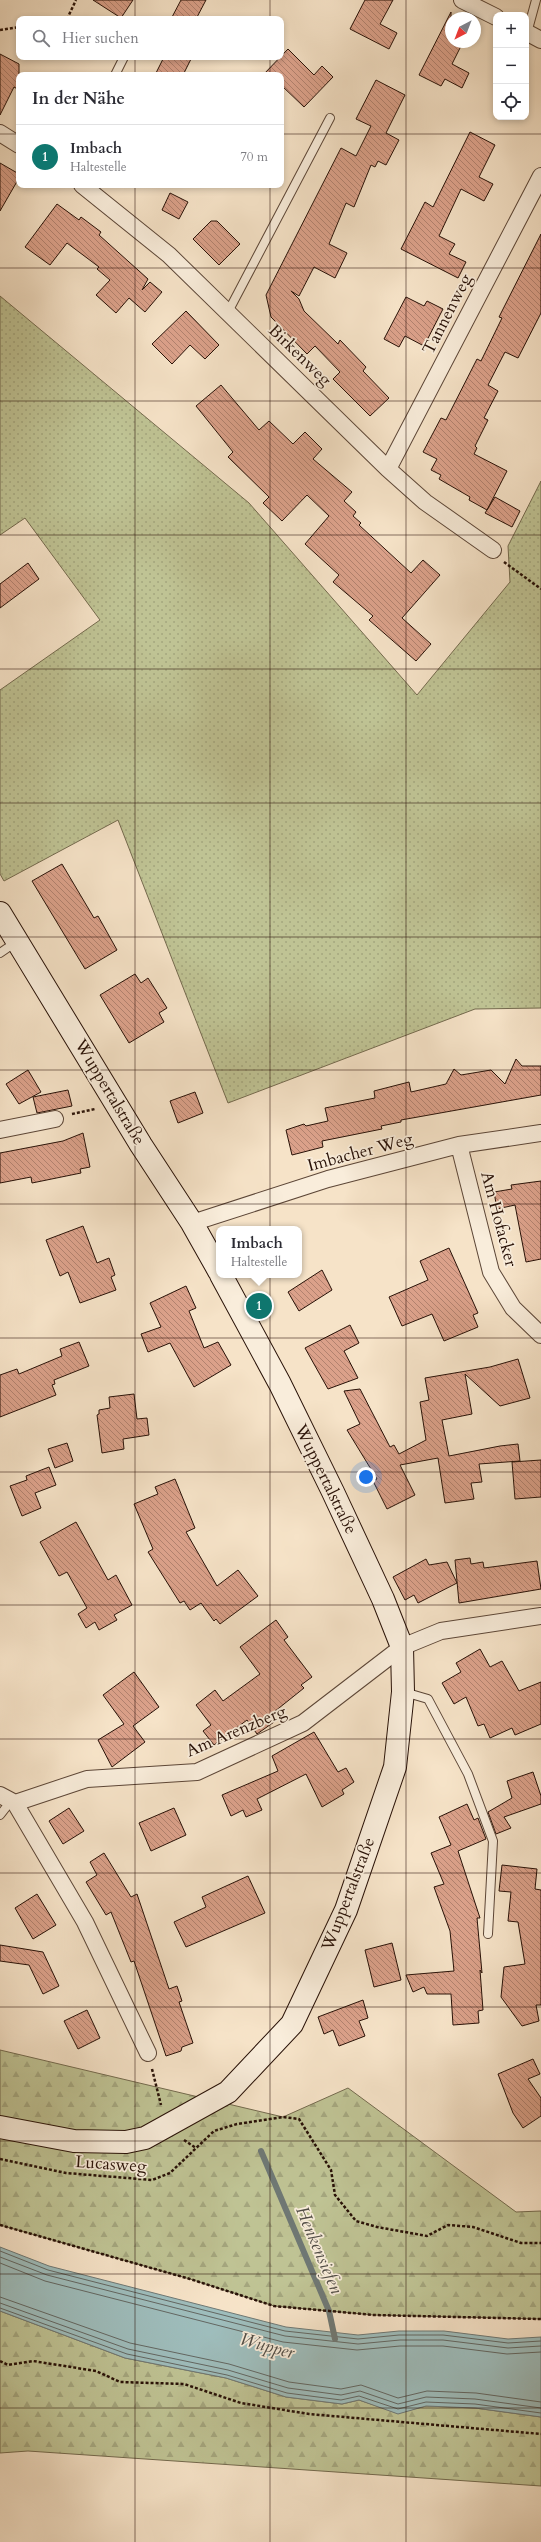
<!DOCTYPE html>
<html lang="de">
<head>
<meta charset="utf-8">
<style>
  :root { --surface:#fff; --page:#f7f7f7; --text:#2b2b33; --muted:#7c7c81; --line:#e1e1e2; --accent:#0f766e }
  body { margin:0; font-family:Cardo,serif; background:var(--page); color:var(--text) }
  .controls { position:absolute; right:12px; top:12px; display:grid; overflow:hidden; border-radius:8px; box-shadow:0 2px 6px #0003 }
  .controls button { width:36px; height:36px; display:grid; place-items:center; padding:0; border:0; border-bottom:1px solid var(--line); background:var(--surface); color:var(--text); font:20px sans-serif }
  .compass { position:absolute; left:445px; top:12px; width:36px; height:36px; border-radius:50%; background:var(--surface); box-shadow:0 2px 6px #0003; rotate:222deg }
  .you { position:absolute; left:366px; top:1477px; width:14px; height:14px; margin:-10px; border:3px solid #fff; border-radius:50%; background:#1a73e8; box-shadow:0 0 0 6px #1a73e833 }
  .badge { display:grid; place-items:center; width:26px; height:26px; border-radius:50%; background:var(--accent); color:#fff; font-size:13px; font-weight:700 }
  .pin { position:absolute; translate:-50% -50%; border:2px solid #fff; box-shadow:0 1px 4px #0006 }
  .popup { position:absolute; left:216px; top:1226px; width:86px; height:52px; box-sizing:border-box; display:grid; place-content:center; border-radius:8px; background:var(--surface); filter:drop-shadow(0 1px 3px #0005); font-size:13px; white-space:nowrap; color:var(--muted) }
  .popup b { font-size:15px; color:var(--text) }
  .popup::after { content:''; position:absolute; left:50%; top:100%; margin-left:-8px; border:8px solid transparent; border-top-color:var(--surface) }
  .list { margin:0; padding:0; list-style:none }
  h2 { display:flex; justify-content:space-between; align-items:center; height:52px; margin:0; padding:0 16px; font-size:17px }
  h2 small { font-size:13px; font-weight:400; color:var(--muted) }
  .list li { display:grid; grid-template-columns:26px 1fr auto; gap:12px; align-items:center; box-sizing:border-box; height:64px; padding:0 16px; border-top:1px solid var(--line) }
  .list b { display:block; font-size:15px; white-space:nowrap }
  .list p { margin:0; font-size:13px; white-space:nowrap; color:var(--muted) }
  .list em { font-size:13px; font-style:normal; color:var(--muted) }
  .icon { flex:none; width:22px; height:22px; fill:none; stroke:currentColor; stroke-width:2; stroke-linecap:round; stroke-linejoin:round }
  .map { position:relative; flex:none; width:541px; height:2542px; overflow:hidden }
  .search { position:absolute; background:var(--surface); box-shadow:0 2px 6px #0003; left:16px; top:16px; width:268px; height:44px; display:flex; align-items:center; gap:10px; box-sizing:border-box; padding:0 14px; border-radius:8px; color:var(--muted); font-size:15px }
  .panel { position:absolute; background:var(--surface); box-shadow:0 2px 6px #0003; left:16px; top:72px; width:268px; height:116px; border-radius:8px }
  .map>svg:first-child { display:block }
  .grass { fill:url(#grass-dots); stroke:#746a4e }
  .forest { fill:url(#forest-firs); stroke:#746a4e }
  .water { fill:#9ebdbc; stroke:#6f7874 }
  .lines { fill:none; stroke-linecap:round; stroke-linejoin:round }
  .shore { stroke:#636762; stroke-width:1 }
  .stream { stroke:#6f7874; stroke-width:6 }
  .building { fill:url(#building-back-hatch); stroke:#281107 }
  .service-casing { stroke:#5c4637; stroke-width:10 }
  .minor-casing { stroke:#5c4637; stroke-width:18 }
  .secondary-casing { stroke:#281107; stroke-width:24 }
  .path { stroke:#281107; stroke-width:2.5; stroke-dasharray:3 2; stroke-linecap:butt }
  .service { stroke:#f9eddb; stroke-width:8 }
  .minor { stroke:#f9eddb; stroke-width:16 }
  .secondary { stroke:#f9eddb; stroke-width:22 }
  .grid { fill:none; stroke:#281107; stroke-width:1; stroke-opacity:0.55 }
  .labels { text-anchor:middle; dominant-baseline:central; stroke-width:3.5; stroke-linejoin:round; paint-order:stroke }
  .street-label { font-size:17px; fill:#281107; stroke:#f9eddb }
  .water-label { font-size:18px; font-style:italic; fill:#514d46; stroke:#f9eddb }
</style>
</head>
<body>
<div class="map">
<svg width="541" height="2542" viewBox="0 0 541 2542">
  <defs>
    <pattern id="grass-dots" width="8" height="8" patternUnits="userSpaceOnUse"><rect width="8" height="8" fill="#bfc394"/><path d="M2 2h.1M6 6h.1" fill="none" stroke="#a4a67e" stroke-width="1.8" stroke-linecap="round"/></pattern>
    <pattern id="forest-firs" width="22" height="20" patternUnits="userSpaceOnUse"><rect width="22" height="20" fill="#bfc394"/><path d="M5 1l3.5 6h-7zM16 11l3.5 6h-7z" fill="#a4a67e"/></pattern>
    <pattern id="building-back-hatch" width="6" height="6" patternUnits="userSpaceOnUse"><rect width="6" height="6" fill="#dba18a"/><path d="M-1 5l2 2M0 0l6 6M5-1l2 2" fill="none" stroke="#b2826f"/></pattern>
  </defs>
  <rect width="100%" height="100%" fill="#f6e3c8"/>
  <filter id="stains"><feTurbulence type="fractalNoise" baseFrequency=".005" numOctaves="4"/><feColorMatrix values="0 0 0 0 .2 0 0 0 0 .09 0 0 0 0 .02 0 0 0 .5 -.17"/></filter>
  <radialGradient id="worn" r=".72"><stop offset=".6" stop-color="#630" stop-opacity="0"/><stop offset="1" stop-color="#630" stop-opacity=".3"/></radialGradient>
  <path class="grass" d="M0 296 249 503 417 695 510 582 508 546 541 481V1008L475 1009 228 1103 118 820 4 881 0 874V690L100 620 25 518 0 535Z"/>
  <path class="forest" d="M0 2050 283 2117 348 2088 516 2212 541 2211V2319L374 2315 274 2306 190 2279 0 2225Z
    M0 2311 125 2358 226 2378 286 2397 342 2404 359 2400 398 2413 426 2406 475 2408 541 2417V2486L28 2451 0 2453Z"/>
  <path class="water" d="M0 2247 49 2266 286 2327 358 2335 399 2331H444L508 2339 541 2337V2417L475 2408 426 2406 398 2414 359 2400 342 2404 286 2397 226 2378 125 2358 0 2311Z"/>
  <g class="lines">
    <path class="shore" d="M0 2251 48 2270 285 2331 358 2339 399 2335H443L508 2343 541 2341
      M0 2257 47 2275 285 2336 358 2344 400 2340H443L508 2348 541 2346
      M0 2263 45 2281 283 2342 357 2350 400 2346H443L507 2354 541 2352
      M0 2297 130 2343 229 2364 289 2382 341 2389 361 2385 398 2398 427 2391 476 2393 541 2402
      M0 2303 128 2349 228 2370 288 2388 341 2395 360 2391 398 2404 426 2397 475 2399 541 2408
      M0 2308 127 2354 227 2375 287 2393 341 2400 359 2396 398 2409 426 2402 475 2404 541 2413"/>
    <path class="stream" d="M261 2151 329 2311 335 2339"/>
  </g>
  <path class="building" d="M93 0H133L121 18Z
    M181 0H206L196 19H171Z
    M365 0H393L380 24 397 33 389 49 350 29Z
    M451 12V42H463L452 64 469 73 462 88 445 79 441 86 419 75Z
    M288 49 314 75 322 66 333 77 304 107 281 85V75H263Z
    M0 54 19 64V90L14 87 0 115Z
    M164 57H192L183 75H155Z
    M376 80 405 95 386 133 399 140 386 165 378 161 375 167 371 165 354 207 346 203 329 244 347 253 335 278 314 267 299 296 291 291 299 299 304 311 338 344 340 340 366 367 363 371 389 398 370 416 333 379 340 372 315 346 307 354 271 317 266 295 341 148 356 156 371 126 356 119Z
    M470 132 495 145 479 177 493 184 484 201 461 189 439 236 455 244 449 254 466 262 458 278 401 249 425 202 433 207Z
    M0 163 19 174V178L0 211Z
    M170 193 188 202 179 219 162 210Z
    M57 204 79 220 81 217 101 232 99 235 148 279 142 290 150 282 162 292 145 312 129 298 116 313 96 295 110 280 97 269 99 267 67 243 50 265 25 247Z
    M211 221H217L240 244 219 265 193 239Z
    M541 234V313L518 358 505 352 488 385 498 391 484 418 488 420 475 446 477 448 474 454 507 471 487 510 495 497 520 511 512 527 485 513 487 510 469 500 470 497 439 479 441 475 431 470 437 459 423 452 441 418 446 420 477 359 481 361 502 318 499 317Z
    M406 297 424 306 427 301 443 309 424 346 405 336 399 347 384 339Z
    M186 311 219 345 205 359 190 345 172 364 152 344Z
    M221 385 259 430 269 421 293 444 305 432 322 449 313 459 352 492 344 501 356 512 353 516 361 523 359 525 411 573 423 560 440 575 402 618 431 644 416 661 369 620 373 616 333 582 339 575 305 544 329 516 307 495 282 521 263 503 269 497 228 457 233 452 196 406Z
    M28 563 39 579 0 608V584Z
    M62 864 94 918 98 916 117 950 85 969 32 881Z
    M135 974 141 983 148 978 167 1008 159 1013 164 1022 129 1043 100 995Z
    M516 1059 522 1066H541V1095L401 1120V1122L381 1126 382 1129 322 1141 323 1147 292 1155 286 1130 304 1124 306 1126 328 1121 325 1108 375 1098 374 1091 409 1082 411 1092 446 1084 454 1069 461 1075 491 1070 505 1084Z
    M28 1070 41 1092 19 1104 6 1084Z
    M68 1090 72 1106 37 1113 33 1097Z
    M195 1092 203 1113 178 1123 170 1101Z
    M83 1133 90 1167 80 1169 81 1173 32 1183 31 1177 0 1183V1153L63 1141Z
    M541 1181V1259L526 1262 515 1205 497 1209 494 1192 512 1189 511 1185Z
    M83 1226 97 1263 109 1258 115 1275 111 1277 116 1290 80 1303 68 1272 60 1276 46 1240Z
    M449 1248 478 1313 473 1315 478 1327 444 1341 432 1314 402 1326 389 1297 428 1280 420 1261Z
    M322 1270 332 1290 299 1311 288 1292Z
    M186 1286 196 1308 189 1311 204 1348 218 1342 231 1365 194 1387 170 1343 148 1352 141 1334 161 1327 150 1303Z
    M350 1325 359 1343 344 1351 358 1378 328 1389 305 1348Z
    M79 1342 89 1366 54 1380 55 1384 52 1385 56 1395 0 1417V1375L17 1369 19 1374 62 1356 60 1349Z
    M518 1359 530 1398 500 1406 465 1374 472 1414 442 1420 449 1456 500 1446 518 1444 520 1461 479 1464 482 1482 471 1483 474 1499 445 1503 438 1458 400 1465 415 1495 387 1509 373 1481 377 1479 347 1430 360 1424 344 1391 360 1389 390 1447 394 1445 399 1454 426 1440 420 1402 429 1400 425 1378 490 1367Z
    M134 1394 137 1419 147 1418 149 1435 123 1439 124 1449 102 1453 97 1415 99 1414V1410L110 1408 109 1397Z
    M67 1443 73 1461 55 1468 48 1449Z
    M541 1460V1497L515 1499 512 1462Z
    M49 1467 56 1485 35 1493 41 1508 22 1516 10 1486 27 1480 26 1476Z
    M175 1479 195 1528 186 1532 217 1586 238 1570 258 1596 220 1624 216 1619 214 1621 201 1603 190 1610 184 1601 180 1603 148 1552 153 1549 134 1504 158 1494 155 1487Z
    M76 1522 108 1580 116 1575 132 1605 114 1615 117 1620 99 1630 95 1622 86 1628 78 1614 87 1608 67 1572 59 1576 40 1542Z
    M470 1558 471 1564 483 1562 484 1568 537 1561 541 1589 459 1603 455 1560Z
    M426 1559 429 1565 447 1562 457 1583 418 1603 414 1595 405 1600 393 1577Z
    M276 1620 288 1637 284 1640 312 1677 301 1685 304 1688 269 1716 274 1722 257 1734 247 1720 214 1745 203 1731 211 1725 196 1705 215 1690 223 1701 260 1674 240 1647Z
    M480 1649 490 1667 502 1661 519 1691 541 1682V1724L515 1735 512 1728 490 1738 484 1724 478 1726 466 1697 454 1704 442 1683 461 1672 456 1663Z
    M134 1672 159 1707 133 1726 145 1742 112 1767 98 1740 124 1724 103 1695Z
    M314 1732 338 1772 346 1768 354 1782 342 1790 344 1794 322 1807 306 1774 257 1799 262 1810 246 1817 243 1810 231 1816 222 1795 278 1771 272 1756Z
    M533 1772 541 1796V1804L504 1817 511 1828 496 1834 488 1812 512 1798 507 1781Z
    M467 1804 474 1820 478 1818 486 1839 458 1851 480 1918H477L482 1973 480 1970 483 2010 478 2011 479 2023 453 2025 451 1994H427L424 1987 413 1992 406 1975 454 1971 450 1931 434 1887 444 1884 431 1853 451 1845 439 1817Z
    M69 1808 84 1831 63 1844 49 1821Z
    M174 1808 186 1835 151 1851 139 1823Z
    M104 1853 131 1897 137 1894 169 1989 177 1986 182 2001 179 2002 193 2043 182 2047 181 2051 166 2056 134 1961 131 1962 111 1912 106 1915 86 1882 97 1875 90 1862Z
    M502 1865 537 1869 535 1889 541 1890V2005H536L539 2021 522 2026 501 1997 504 1967 525 1964 518 1922 508 1921 511 1892 499 1891Z
    M248 1876 265 1913 186 1947 174 1922 206 1907 202 1897Z
    M37 1894 56 1925 33 1939 15 1908Z
    M392 1943 401 1980 374 1987 365 1950Z
    M0 1945 43 1952 59 1986 43 1994 29 1965 0 1961Z
    M363 2000 368 2018 359 2021 365 2036 339 2046 333 2030 324 2034 318 2017Z
    M87 2010 100 2038 78 2049 64 2021Z
    M533 2059 540 2074 528 2079 541 2098V2116L523 2128 513 2113 498 2074Z"/>
  <g class="lines">
    <defs>
      <path id="service" d="M527 33 536 0
        M115 75 124 57
        M228 312 330 118
        M0 953 16 942
        M404 1692 428 1699 468 1774 493 1841 488 1934
        M0 1815 11 1801"/>
      <path id="minor" d="M462 0 496 17
        M526 32 541 40
        M0 133 19 145
        M82 185 169 255 388 469 425 502 493 550
        M388 469 541 176
        M0 1130 55 1119
        M459 1145 491 1272 513 1308 541 1335
        M192 1223 328 1179 459 1145 541 1133
        M0 1795 15 1803 85 1922 148 2053
        M15 1803 87 1779 197 1772 303 1723 402 1647 441 1631 541 1616"/>
      <path id="secondary" d="M0 913 141 1145 192 1223 219 1271
        M0 2127 74 2141 126 2142 145 2138 228 2092 292 2024 346 1910 395 1767 403 1692 402 1647 383 1599 333 1492 280 1384 221 1275"/>
    </defs>
    <use href="#service" class="service-casing"/>
    <use href="#minor" class="minor-casing"/>
    <use href="#secondary" class="secondary-casing"/>
    <path class="path" d="M67 19 76 0
      M0 30 19 27
      M504 562 541 589
      M72 1114 95 1109
      M152 2069 161 2105
      M184 2140 196 2148
      M0 2159 66 2173 152 2180 170 2173 214 2131 237 2124 283 2117 299 2119 331 2170 335 2195 356 2221 377 2227 427 2236 448 2225 473 2227 521 2243H541
      M0 2225 190 2279 274 2306 374 2315 541 2319
      M0 2361 8 2365 33 2361 96 2371 120 2382 184 2384 241 2403 309 2414 541 2434"/>
    <use href="#service" class="service"/>
    <use href="#minor" class="minor"/>
    <use href="#secondary" class="secondary"/>
  </g>
  <path class="grid" d="M135 0V19M270 0V19M406 0V2542M135 57V75M270 57V75M0 134H19M281 134H541M135 185V2542M270 185V2542M0 268H541M0 401H541M0 535H541M0 669H541M0 803H541M0 937H541M0 1070H541M0 1204H541M0 1338H541M0 1472H541M0 1605H541M0 1739H541M0 1873H541M0 2007H541M0 2141H541M0 2274H541M0 2408H541"/>
  <g class="labels">
    <g class="street-label">
      <text transform="translate(447 314) rotate(-63)">Tannenweg</text>
      <text transform="translate(300 355) rotate(44)">Birkenweg</text>
      <text transform="translate(110 1092) rotate(59)">Wuppertalstraße</text>
      <text transform="translate(360 1152) rotate(-15)">Imbacher Weg</text>
      <text transform="translate(499 1219) rotate(75)">Am Hofacker</text>
      <text transform="translate(326 1479) rotate(64)">Wuppertalstraße</text>
      <text transform="translate(236 1731) rotate(-23)">Am Arenzberg</text>
      <text transform="translate(348 1894) rotate(-69)">Wuppertalstraße</text>
      <text transform="translate(111 2164) rotate(4)">Lucasweg</text>
    </g>
    <g class="water-label">
      <text transform="translate(319 2250) rotate(67)">Henkensiefen</text>
      <text transform="translate(267 2346) rotate(15)">Wupper</text>
    </g>
  </g>
  <rect width="100%" height="100%" filter="url(#stains)"/>
  <rect width="100%" height="100%" fill="url(#worn)"/>
</svg>
<div class="controls">
<button>+</button>
<button>−</button>
<button><svg class="icon" aria-label="locate" viewBox="0 0 24 24"><circle cx="12" cy="12" r="6"/><path d="M12 2v4M12 18v4M2 12h4M18 12h4"/></svg></button>
</div>
<svg class="compass" viewBox="-18 -18 36 36"><path d="M0-13l5 13h-10z" fill="#e53935"/><path d="M0 13l5-13h-10z" fill="#7c7c81"/></svg>
<div class="you"></div>
<div class="pin badge" style="left:259px;top:1306px">1</div>
<div class="popup"><b>Imbach</b>Haltestelle</div>
<div class="search"><svg class="icon" aria-label="search" viewBox="0 0 24 24"><circle cx="10" cy="10" r="6"/><path d="M15 15l6 6"/></svg>Hier suchen</div>
<section class="panel">
<h2>In der Nähe<small></small></h2>
<ul class="list">
<li><span class="badge">1</span><div><b>Imbach</b><p>Haltestelle</p></div><em>70 m</em></li>
</ul>
</section>
</div>
</body>
</html>
